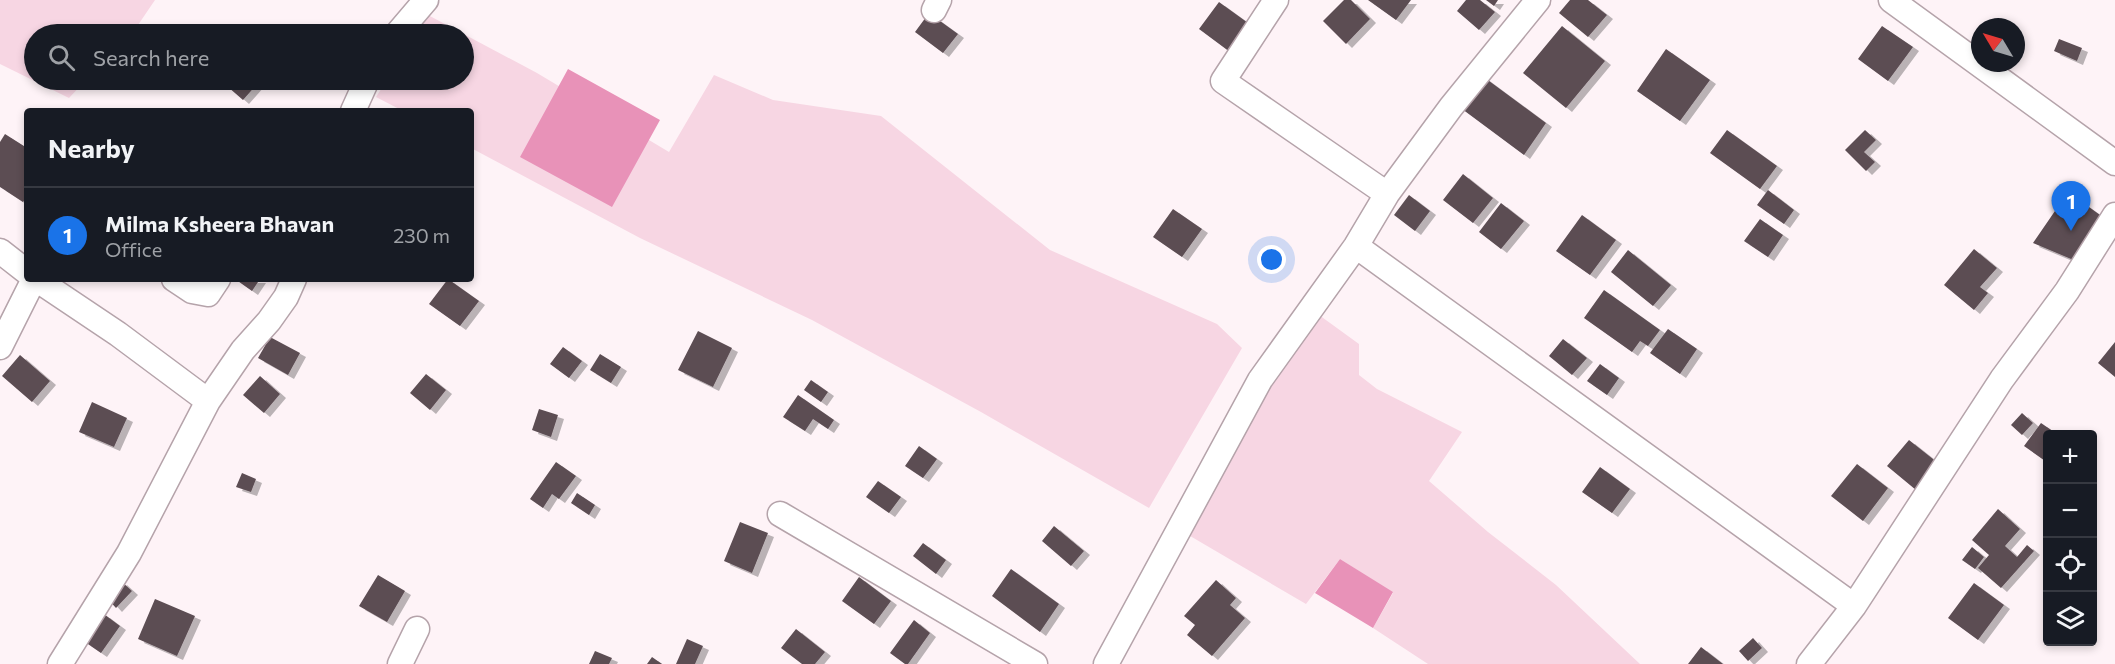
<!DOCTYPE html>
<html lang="en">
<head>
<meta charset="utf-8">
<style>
  :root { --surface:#171b24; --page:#242831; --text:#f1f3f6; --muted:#9ea1a6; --line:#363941; --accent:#1a73e8 }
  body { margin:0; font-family:Commissioner,sans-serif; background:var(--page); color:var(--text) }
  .controls { position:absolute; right:18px; bottom:18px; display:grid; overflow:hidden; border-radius:6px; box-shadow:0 3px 9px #0003 }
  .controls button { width:54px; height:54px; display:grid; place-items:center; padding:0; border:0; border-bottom:2px solid var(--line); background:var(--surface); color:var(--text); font:30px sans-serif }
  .compass { position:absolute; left:1971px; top:18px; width:54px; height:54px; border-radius:50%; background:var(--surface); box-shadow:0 3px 9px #0003; rotate:308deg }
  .you { position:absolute; left:1272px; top:260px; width:21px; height:21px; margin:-15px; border:4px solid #fff; border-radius:50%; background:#1a73e8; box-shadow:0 0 0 9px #1a73e833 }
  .badge { display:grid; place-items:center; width:39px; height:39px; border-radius:50%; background:var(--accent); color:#fff; font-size:20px; font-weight:700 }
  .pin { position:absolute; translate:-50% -50px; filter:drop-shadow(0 2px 3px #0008) }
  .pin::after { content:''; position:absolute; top:32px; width:21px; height:18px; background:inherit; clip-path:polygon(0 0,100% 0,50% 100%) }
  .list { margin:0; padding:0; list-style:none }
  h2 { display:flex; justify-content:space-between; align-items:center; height:78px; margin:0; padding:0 24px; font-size:26px }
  h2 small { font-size:20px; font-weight:400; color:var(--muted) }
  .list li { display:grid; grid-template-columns:39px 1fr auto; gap:18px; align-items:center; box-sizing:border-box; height:96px; padding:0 24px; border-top:2px solid var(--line) }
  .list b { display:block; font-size:22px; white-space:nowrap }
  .list p { margin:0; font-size:20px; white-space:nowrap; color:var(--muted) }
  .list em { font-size:20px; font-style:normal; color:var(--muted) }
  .icon { flex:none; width:33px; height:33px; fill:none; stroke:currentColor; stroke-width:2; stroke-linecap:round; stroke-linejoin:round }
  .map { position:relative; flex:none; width:2115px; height:664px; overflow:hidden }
  .search { position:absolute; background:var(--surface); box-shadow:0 3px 9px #0003; left:24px; top:24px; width:450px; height:66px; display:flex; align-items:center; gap:15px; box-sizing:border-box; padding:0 21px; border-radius:33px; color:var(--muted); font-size:22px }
  .panel { position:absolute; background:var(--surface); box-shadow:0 3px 9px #0003; left:24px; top:108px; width:450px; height:174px; border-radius:6px }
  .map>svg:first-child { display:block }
  .green { fill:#f7d6e3 }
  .water { fill:#e892b8 }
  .building { fill:#5c4d53; filter:url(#shadow) }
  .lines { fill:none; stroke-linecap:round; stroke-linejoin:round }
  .minor-casing { stroke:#b5a3aa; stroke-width:27 }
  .minor { stroke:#fff; stroke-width:24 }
</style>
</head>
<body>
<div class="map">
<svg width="2115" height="664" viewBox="0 0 2115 664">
  <defs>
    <filter id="shadow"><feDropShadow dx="6" dy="4" stdDeviation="0" flood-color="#0004"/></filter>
  </defs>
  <rect width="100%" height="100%" fill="#fef3f7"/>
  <path class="green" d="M0 0H155L138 25 129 34H34V80H86L69 98 0 64Z
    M428 15 537 73 669 152 714 75 773 100 881 116 1050 250 1217 324 1242 348 1149 508 981 412 812 320 640 238 471 148V111H403L376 97 387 80H464V34H416Z
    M1319 315 1359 344V375L1377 389 1462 432 1429 481 1488 532 1556 585 1640 664H1428L1373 628 1393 593 1340 559 1306 604 1185 533 1255 408Z"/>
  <path class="water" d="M568 69 660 120 612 207 520 157Z
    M1340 559 1393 592 1373 628 1315 593Z"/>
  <path class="building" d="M1344 0H1351L1370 19 1346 44 1323 21Z
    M1368 0H1411L1396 20Z
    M1466 0H1480L1495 12 1479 30 1457 11Z
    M1486 0H1498L1494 6Z
    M1570 0H1588L1607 15 1588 37 1559 13Z
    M1219 2 1255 28 1234 55 1199 29Z
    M929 13 958 34 943 53 915 32Z
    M1562 26 1605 61 1566 108 1523 73Z
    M1882 26 1913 47 1888 81 1858 59Z
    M2059 39 2082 48 2077 61 2054 51Z
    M1666 49 1710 80 1680 121 1637 91Z
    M1481 75 1546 123 1524 155 1458 106Z
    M220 80H253L258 83 243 100Z
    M1727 130 1777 166 1760 189 1710 153Z
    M1865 130 1876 140 1864 152 1875 162 1866 171 1845 150Z
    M5 134 27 148V196L23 202 0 187V142Z
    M1463 174 1493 198 1473 223 1443 200Z
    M1768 190 1794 210 1784 224 1757 205Z
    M2068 192 2107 220 2083 264 2033 243Z
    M1409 195 1430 211 1415 231 1394 215Z
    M1501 203 1524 221 1501 249 1479 232Z
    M1173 209 1202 229 1182 257 1153 237Z
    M1582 215 1616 240 1590 275 1556 251Z
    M1760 219 1783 235 1768 257 1744 241Z
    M1974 249 1997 268 1980 287 1988 293 1974 310 1944 285Z
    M1628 250 1671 285 1653 306 1611 272Z
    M235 279H260L252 291Z
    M448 279 479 301 460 326 429 304Z
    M1604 290 1660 330 1648 346 1640 341 1632 352 1584 318Z
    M1668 329 1697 349 1680 374 1650 353Z
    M698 331 732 348 713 387 678 370Z
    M270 337 300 353 288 375 258 358Z
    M1563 339 1587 358 1572 375 1549 356Z
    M2115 342V377L2098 363Z
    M563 347 582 361 569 378 550 364Z
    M600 354 621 367 611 383 590 370Z
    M20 355 50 381 32 402 2 376Z
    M1600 364 1619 378 1607 395 1587 381Z
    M426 374 446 390 430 410 410 393Z
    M260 376 280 394 264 413 243 395Z
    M811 380 828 392 821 402 804 390Z
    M798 395 834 420 828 429 813 419 805 431 783 417Z
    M92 402 127 418 114 447 79 432Z
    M539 409 558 415 551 437 532 430Z
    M2022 413 2033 423 2022 435 2011 425Z
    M2041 423 2057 434H2048V463L2024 446Z
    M1909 440 1938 463 1916 490 1887 466Z
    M919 446 937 459 923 478 905 466Z
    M556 462 576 476 559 499 552 494 543 508 530 499Z
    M1857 464 1888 488 1863 521 1831 496Z
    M1600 467 1630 489 1612 513 1582 492Z
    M242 473 256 479 251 492 236 487Z
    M878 481 901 497 889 513 866 497Z
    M577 493 595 505 589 515 571 503Z
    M1998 509 2020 529 2005 546 2017 557 2027 545 2034 551 2001 588 1978 568 1989 555 1972 540Z
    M740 522 768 533 752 573 724 561Z
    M1054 526 1084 551 1071 566 1042 541Z
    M923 543 946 560 936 574 913 556Z
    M1972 547 1984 557 1975 569 1962 560Z
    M1011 569 1059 604 1040 632 992 596Z
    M378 575 405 591 387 622 359 606Z
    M859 577 891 601 874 624 842 601Z
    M1216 580 1236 598 1230 605 1245 618 1212 656 1187 635 1195 625 1184 616Z
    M121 581 132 591 116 608 106 597Z
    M1974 583 2004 605 1978 640 1948 618Z
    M155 599 195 616 177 656 138 639Z
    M104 614 120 626 101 653 85 642Z
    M914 620 930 633 908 664H905L890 653Z
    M796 629 825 652 815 664H802L781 648Z
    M1753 638 1762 648 1748 661 1739 651Z
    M687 639 703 646 695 664H676Z
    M1701 647 1723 664H1688Z
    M595 651 612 658 609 664H589Z
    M652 657 662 664H647Z"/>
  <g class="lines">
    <defs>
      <path id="minor" d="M1276 0 1223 81 1387 194
        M1891 0 2115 163
        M934 10 939 0
        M397 34 426 0
        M353 111 367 80
        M1356 246 1854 606
        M0 251 27 272
        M36 279 118 334 208 401
        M174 279 192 291 208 294 218 279
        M0 347 34 279
        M780 514 1035 664
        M60 664 129 553 208 401 243 350 269 321 286 297 294 279
        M400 664 417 629
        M1106 664 1260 380 1356 246 1387 194 1451 107 1538 0
        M1809 664 1854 606 2002 379 2067 291 2115 215"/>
    </defs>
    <use href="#minor" class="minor-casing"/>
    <use href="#minor" class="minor"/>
  </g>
</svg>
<div class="controls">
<button>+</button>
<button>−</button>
<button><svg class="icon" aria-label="locate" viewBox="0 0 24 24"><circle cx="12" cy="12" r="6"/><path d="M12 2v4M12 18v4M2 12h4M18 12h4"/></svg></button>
<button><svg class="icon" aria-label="layers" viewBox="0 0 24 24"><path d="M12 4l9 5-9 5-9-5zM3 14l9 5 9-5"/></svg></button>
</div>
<svg class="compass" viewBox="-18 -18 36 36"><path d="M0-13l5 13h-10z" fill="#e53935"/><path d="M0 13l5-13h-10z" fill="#9ea1a6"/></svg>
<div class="you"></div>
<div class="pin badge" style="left:2071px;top:231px">1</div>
<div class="search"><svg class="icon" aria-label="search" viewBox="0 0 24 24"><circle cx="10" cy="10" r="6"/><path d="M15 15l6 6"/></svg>Search here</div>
<section class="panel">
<h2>Nearby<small></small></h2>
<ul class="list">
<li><span class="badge">1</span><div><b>Milma Ksheera Bhavan</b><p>Office</p></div><em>230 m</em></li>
</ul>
</section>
</div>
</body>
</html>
